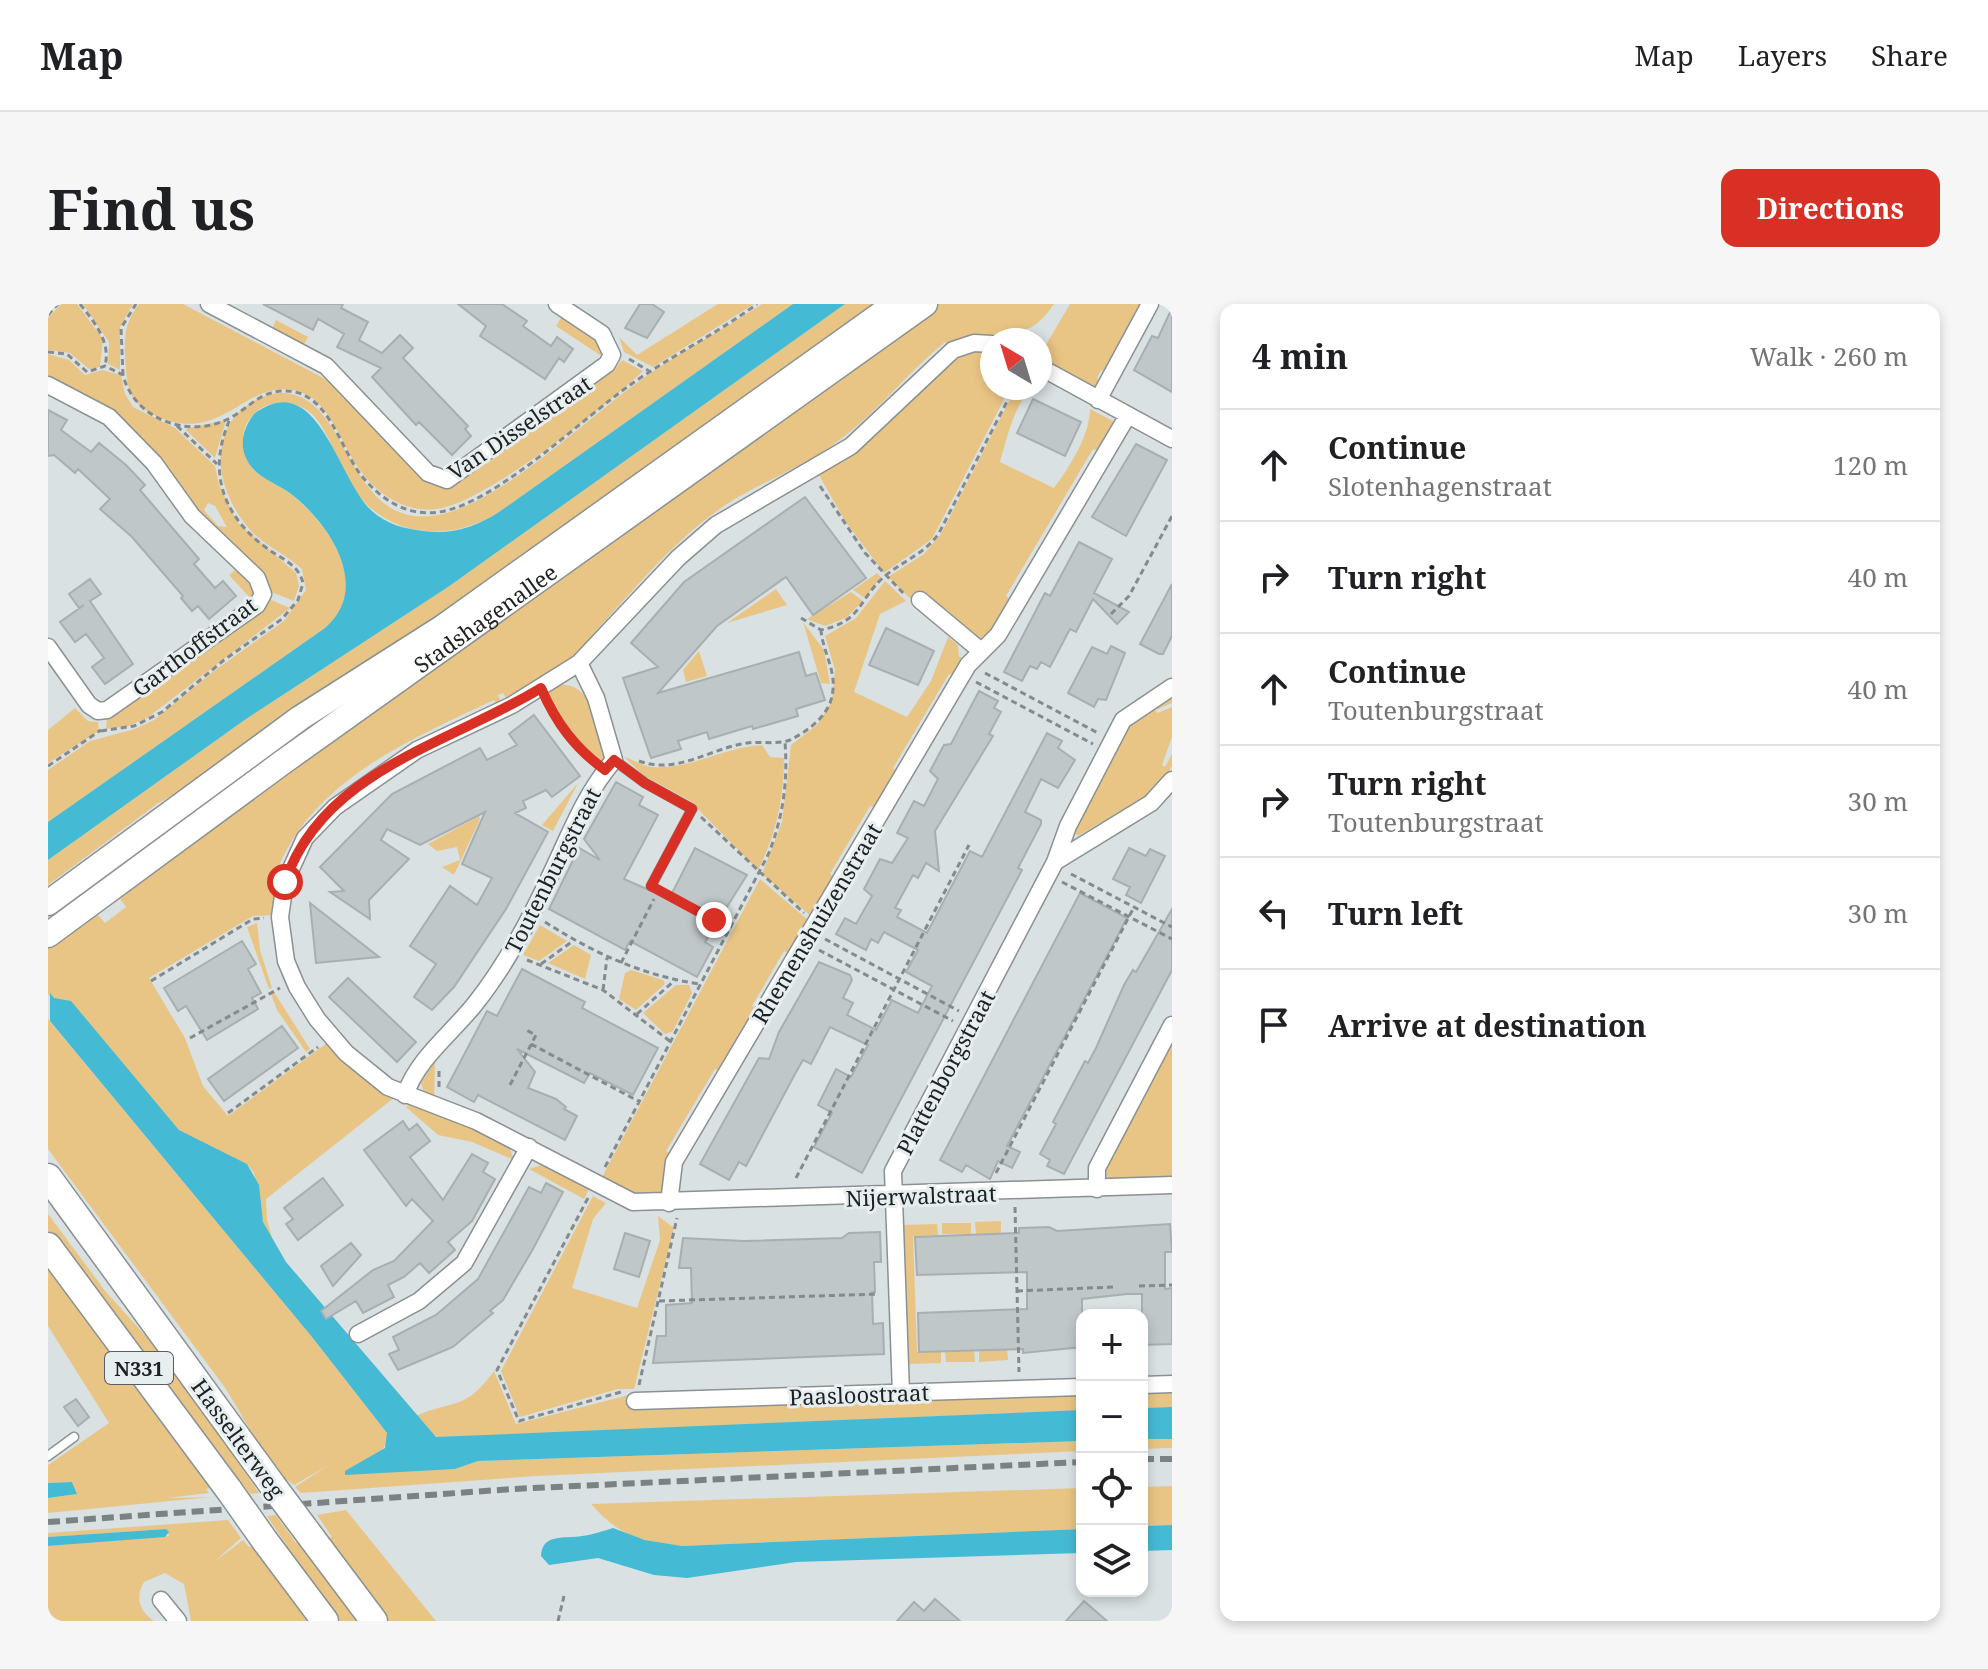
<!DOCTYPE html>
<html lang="en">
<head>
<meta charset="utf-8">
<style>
  :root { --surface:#fff; --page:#f6f6f6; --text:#202124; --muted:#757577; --line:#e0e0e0; --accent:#d93025 }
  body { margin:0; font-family:"Noto Serif",serif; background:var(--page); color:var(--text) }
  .controls { position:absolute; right:24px; bottom:24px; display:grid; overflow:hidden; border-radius:16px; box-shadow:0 4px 12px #0003 }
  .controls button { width:72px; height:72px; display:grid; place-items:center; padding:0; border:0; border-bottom:2px solid var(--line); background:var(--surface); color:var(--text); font:40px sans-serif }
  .compass { position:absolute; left:932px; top:24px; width:72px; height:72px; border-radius:50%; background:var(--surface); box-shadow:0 4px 12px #0003; rotate:322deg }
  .stop { position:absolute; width:24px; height:24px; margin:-18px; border:6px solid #d93025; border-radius:50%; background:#fff }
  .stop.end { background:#d93025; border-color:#fff; box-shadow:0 2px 8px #0008 }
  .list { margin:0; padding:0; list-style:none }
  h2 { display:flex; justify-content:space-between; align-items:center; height:104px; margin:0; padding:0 32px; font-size:34px }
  h2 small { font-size:26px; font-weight:400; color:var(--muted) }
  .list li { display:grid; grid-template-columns:52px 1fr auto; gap:24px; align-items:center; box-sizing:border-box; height:112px; padding:0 32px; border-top:2px solid var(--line) }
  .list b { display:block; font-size:30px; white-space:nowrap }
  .list p { margin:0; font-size:26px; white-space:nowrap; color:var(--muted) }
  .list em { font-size:26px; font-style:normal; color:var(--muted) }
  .icon { flex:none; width:44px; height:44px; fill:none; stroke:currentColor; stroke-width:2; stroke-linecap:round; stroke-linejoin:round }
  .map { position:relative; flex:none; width:1124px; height:1317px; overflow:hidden; border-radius:16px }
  header { display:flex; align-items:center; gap:48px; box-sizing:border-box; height:112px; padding:0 40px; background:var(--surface); border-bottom:2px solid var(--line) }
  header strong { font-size:38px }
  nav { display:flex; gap:44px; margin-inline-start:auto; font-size:28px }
  .intro { display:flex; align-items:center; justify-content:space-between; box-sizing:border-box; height:192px; padding:0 48px }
  h1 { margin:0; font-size:56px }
  .button { padding:20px 36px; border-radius:16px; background:var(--accent); color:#fff; font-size:28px; font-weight:700 }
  main { display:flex; gap:48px; padding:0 48px }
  aside { flex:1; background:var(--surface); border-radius:16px; box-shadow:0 4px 12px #0003 }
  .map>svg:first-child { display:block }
  .green { fill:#e9c585; fill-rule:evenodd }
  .water { fill:#45bad5 }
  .building { fill:#bfc7c9; stroke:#a7afb1; stroke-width:2 }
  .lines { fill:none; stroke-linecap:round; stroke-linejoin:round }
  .lane-casing { stroke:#8a9193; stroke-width:11 }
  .street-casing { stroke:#8a9193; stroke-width:19 }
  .secondary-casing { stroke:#8a9193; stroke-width:27 }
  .primary-casing { stroke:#8a9193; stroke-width:29 }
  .path { stroke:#858a8c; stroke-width:3; stroke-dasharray:6 4; stroke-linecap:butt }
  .lane { stroke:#fff; stroke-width:8 }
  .street { stroke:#fff; stroke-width:16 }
  .secondary { stroke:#fff; stroke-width:24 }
  .primary { stroke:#fff; stroke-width:26 }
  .rail { stroke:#7c8283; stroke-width:6; stroke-dasharray:12 6; stroke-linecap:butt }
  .primary-bridge-casing { stroke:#8a9193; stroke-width:29; stroke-linecap:butt }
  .primary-bridge { stroke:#fff; stroke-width:26 }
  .route { stroke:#d93025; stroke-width:10 }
  .labels { text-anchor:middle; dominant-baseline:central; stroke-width:6; stroke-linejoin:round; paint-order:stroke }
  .shield { fill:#e6eef0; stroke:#5a5e60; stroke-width:2 }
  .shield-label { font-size:20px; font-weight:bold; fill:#1e2122 }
  .street-label { font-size:22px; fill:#1e2122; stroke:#e6eef0 }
</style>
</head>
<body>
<header>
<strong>Map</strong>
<nav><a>Map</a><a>Layers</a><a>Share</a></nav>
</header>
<div class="intro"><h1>Find us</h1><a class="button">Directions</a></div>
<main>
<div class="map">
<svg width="1124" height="1317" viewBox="0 0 1124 1317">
  <rect width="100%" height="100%" fill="#d9e1e3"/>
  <path class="green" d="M13 0H29L55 35 52 63 41 65 22 49 0 46V14Z
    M35 0H85L72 23V66L60 60 61 38Z
    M91 0H135L283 78 379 178 392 183 405 180 567 65 574 56 595 67C557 103 437 199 389 205 357 209 329 190 312 166 293 141 282 95 249 87 197 73 174 144 106 111 78 97 79 80 77 51 76 29 78 18 91 0Z
    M670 0H706L605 63 576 48 571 33 589 51Z
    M714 0H745L451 208C399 241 332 233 300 176 289 157 281 129 266 112 251 96 223 93 206 110 191 124 192 149 205 165 216 176 233 182 245 192 283 223 324 285 277 324L0 518V466L42 437 87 425 106 416 166 367 236 317 258 286 254 265C239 251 220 243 205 229 178 201 160 153 183 118 194 102 214 89 234 89 305 90 297 233 395 210 455 196 535 118 586 81 626 51 672 28 714 0Z
    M797 0H840L183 457 109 500 0 581V556L198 415 400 283Z
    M885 0H1006C983 34 968 27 932 32 922 34 911 40 901 43L897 38C859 69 830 108 790 137 756 163 715 177 679 200 626 235 587 285 544 331L548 336 525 356 459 396 455 389 450 391 453 399 449 401 446 396C357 438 253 481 223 584L229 586 226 611 205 612 101 674 137 734 155 782 180 812 279 739 347 793 218 895 219 916 226 941 215 918 206 869 199 860 134 829 0 690V637L50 611 57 619 78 603 72 595 113 553Z
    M1022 0H1096L1060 69 1053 66 1049 74 1055 78 1047 85 992 57V51Z
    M513 14 552 38 555 53 508 22Z
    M228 16 260 33 255 42 224 25Z
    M944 45V84H962L884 235 836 269 797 217 771 171C796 156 819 138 840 118 877 83 889 49 944 45Z
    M0 50 21 56 37 71 54 66 73 71 77 90 85 103 127 124 167 162 171 181 190 219 248 269 251 282 246 297 223 288 219 274 150 208 112 155 0 73ZM160 199 167 202 179 223 170 222 156 206Z
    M968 84H985C966 99 959 135 952 158L1006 184C1021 164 1042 131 1042 105L1065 117 1064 121 1050 147 1045 145 958 292 962 295 942 329 930 335 865 297 840 273 876 250 893 230Z
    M178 116 167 154 137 125Z
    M187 266 207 282 204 296 181 271Z
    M829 269 833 273 817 294 805 286Z
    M837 277 858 297 832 310 806 388 859 413 883 377 900 333 910 341 911 352 915 355 906 372 901 370 845 464 849 467 827 504 822 502 782 570 787 573 763 612 714 570 734 518 743 441 769 421 784 397 787 366 777 332 808 314Z
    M728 285 739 301 679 319Z
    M803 288 815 297 798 314 777 322 759 315Z
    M221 295 242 304 99 414 80 422 58 425 59 415 213 307Z
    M755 318 776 346 782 380 773 379Z
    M651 347 659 372 638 378 635 366Z
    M510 381C547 377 550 428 557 454L555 459C529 439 514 417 498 387Z
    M1124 392V399L1107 406 1109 409 1124 403V433L1114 461 1117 463 1124 450V462L1112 484 1030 532 1025 526 1082 417Z
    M27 404 40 417 50 418 51 427 0 459V426Z
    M714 441 722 453 736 454C736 494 728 531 710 566L642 497 595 471 576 453C583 454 593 462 604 463 643 466 676 443 714 441Z
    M530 479 505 527 494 521Z
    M431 512 432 515 406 571 394 563 412 556 409 543 389 547 380 540Z
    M712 575 761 617 741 650 736 647 704 702 709 705 672 767 667 765 618 847 623 850 613 888 598 896 552 877Z
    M209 619 212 646 224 684 221 685 199 623Z
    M492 621 519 637 491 657 475 651Z
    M526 641 543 651 537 675 500 659Z
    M583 666 615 676 617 680 588 706 571 695 577 669Z
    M628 681H641L644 689 625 727 617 730 595 709Z
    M226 688 262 745 258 748 229 706 223 690Z
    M0 715 264 1033 339 1129C342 1151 314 1158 297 1167L407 1165 430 1157 1034 1137V1147L488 1172 253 1189 247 1183 279 1162 246 1181 226 1166 178 1085 0 845Z
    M1124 734V877L1060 876 1057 861Z
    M387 758 386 797 377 791 373 779Z
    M362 800 423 823 461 842 466 856 424 838 390 831 358 803Z
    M497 860 542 883 536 895 481 865Z
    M545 892 558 899 545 915 524 984 589 1004 612 936 610 912 626 924 586 1085H570L472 1113 453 1067Z
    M0 910 58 988 123 1060 211 1189 202 1190 194 1179 189 1181 0 926Z
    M953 917V929L928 930 927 918Z
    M894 919H923V930H894Z
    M889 920 890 931 865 932 869 1048 893 1047V1059L860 1060 855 921Z
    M0 959 163 1184 158 1185 161 1189 119 1194 163 1193 0 1209V1194L29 1190 24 1178 0 1179V1161L61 1119 0 1022Z
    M959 1045 960 1056 931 1058V1046Z
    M926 1047 927 1058H898L897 1048Z
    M446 1067 468 1120 581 1091 582 1103 1034 1089V1106L392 1134 380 1128 368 1112C406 1095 416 1108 446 1067Z
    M1124 1086V1103L1094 1104V1087Z
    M1094 1135H1124V1144L1094 1145Z
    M1124 1182V1221L1094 1222V1183Z
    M1034 1184V1225L634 1242C589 1235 574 1234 543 1200Z
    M298 1206 388 1317H337L279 1234 284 1233 269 1211Z
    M228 1211 248 1239 251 1237 313 1317H289L219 1212Z
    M180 1216 193 1234 165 1259 195 1236 201 1243H207L265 1317H143L136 1280 117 1269 96 1278C87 1293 91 1307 106 1317H0V1242L121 1232 118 1225 0 1233V1229Z"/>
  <path class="water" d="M745 0H797L400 283 198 415 0 556V518L277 324C324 284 282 220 243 190 230 180 212 175 202 161 190 144 194 126 206 110 270 62 289 175 324 207 338 220 357 225 375 227 403 231 428 223 451 208Z
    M2 689 6 694 23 697 131 826 199 860 211 881 215 918 238 958 388 1133 1034 1106V1137L430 1157 407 1165 297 1171V1167L337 1144 339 1129 264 1033 2 717Z
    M1124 1103V1135H1094V1104Z
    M0 1179 24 1178 29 1190 0 1194Z
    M1124 1221V1246L1094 1247V1222Z
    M565 1224 597 1236 634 1242 1034 1225V1249L748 1258 639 1274 606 1271 550 1254 501 1261 493 1252C494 1229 517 1235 534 1232 544 1231 555 1227 565 1224Z
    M118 1225 121 1228 117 1233 0 1242V1233Z"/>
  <path class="building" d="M215 0H295L293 4 320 18 311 36 334 49 352 31 365 44 355 54 420 122 417 125 423 132 404 151 371 118 368 121 324 73 333 64 289 43 296 30 270 15 265 26Z
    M410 0H454L479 17 475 22 503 42 509 33 525 45 516 58 511 54 497 75 432 32 438 22Z
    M592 0H604L616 8 599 34 577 24Z
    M1124 4V88L1086 66 1104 32 1110 34Z
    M985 95 1033 118 1017 152 969 129Z
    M0 106 19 116 13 126 43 148 51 139 78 161 97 181 92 186 151 255 146 260 167 284 175 277 188 292 161 315 150 302 144 307 133 294 135 292 84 233 52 205 62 195 30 165 27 169 6 151 0 152Z
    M1088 140 1119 156 1078 232 1044 213Z
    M757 193 818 274 765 311 738 273 669 322 610 389 751 348 758 372 768 369 777 396 748 405 750 412 705 425 704 422 661 435 659 428 630 437 633 445 603 454 575 374 610 363 583 339 636 278Z
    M1031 238 1064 255 1046 289 1081 308 1069 320 1045 295 1028 328 1022 325 1002 363 993 358 989 365 982 362 974 377 956 368 997 289 1002 292Z
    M42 275 53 290 42 297 85 360 57 380 44 363 56 354 38 330 27 338 12 318 36 301 31 304 21 290Z
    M1124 280V332L1115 350H1111L1092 340Z
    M838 324 886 347 870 381 821 361Z
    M1063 342 1077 349 1058 396 1050 395 1046 403 1020 389 1044 343 1059 350Z
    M931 387 950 397 946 404 953 408 941 430 945 432 887 527 891 567 878 559 870 574 865 571 847 604 853 606 849 613 879 629 922 547 934 553 999 429 1014 437 1010 444 1027 456 1010 484 993 475 977 508 993 516V520L970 564 974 566 814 869 766 843 784 809 770 801 788 765 803 773 820 741 782 723 763 760 755 756 747 770 698 862 691 858 681 876 652 860 711 754 721 755 731 728 771 658 802 671 804 676 795 694 805 699 799 711 828 726 844 696 870 709 884 682 858 668 870 646 836 628 830 639 823 635 818 646 788 630 797 614 808 620 824 592 816 585 832 555 844 559 860 534 849 529 866 497 876 502 890 475 882 467 896 441 903 440Z
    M486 411 532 472 504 493 498 486 475 497 478 504 467 509 500 528 458 605 406 683 384 706 366 693 388 660 362 642 402 582 429 601 444 574 414 560 437 508 372 541 339 525 333 536 361 555 321 596 322 615 282 588 296 587 272 563 344 490 432 444 439 456 469 441 461 430Z
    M568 478 595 493 591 501 610 511 576 575 621 595 647 544 699 571 657 638 665 643 649 673 582 637 577 646 501 605 531 544 552 556 536 535Z
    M1081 544 1098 552 1102 545 1117 552 1093 599 1078 591 1082 583 1065 575Z
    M1032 589 1079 614 959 842 972 848 964 864 950 857 942 875 918 861 914 868 892 856Z
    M262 599 331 653 268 659Z
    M1124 605V666L1016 870 999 862 1002 856 992 850 1008 820 1005 818 1037 757 1040 759 1048 744 1076 681 1085 666 1088 668Z
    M194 637 208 660 200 665 213 689 204 694 210 705 159 736 138 702 130 707 116 684Z
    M474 665 537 698 534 704 610 744 585 791 542 769 536 779 469 745 487 768 480 784 508 795 518 803 516 805 529 812 517 836 430 791 426 798 399 783 439 707 449 712Z
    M300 674 368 738 349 758 281 693Z
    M234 722 250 744 176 797 160 775Z
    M355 817 361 826 369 820 382 837 362 853 395 896 424 850 440 859 435 868 447 875 424 917 400 938 407 946 381 969 372 959 356 973 340 981 346 993 315 1009 308 997 278 1015 273 1007 325 966 346 957 385 917 364 895 358 902 316 846Z
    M275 874 295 901 250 936 238 920 245 915 236 904Z
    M498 879 515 888 485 945 455 996 442 1007 445 1009 405 1043 350 1066 341 1050 351 1046 345 1033 388 1011 430 975 481 883 493 889Z
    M1122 920 1124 948H1117V985L1124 984V1040L1094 1041V990H1079L1034 995V1043L975 1049V1045L871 1048 870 1009 979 1005V968L869 971 867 933 971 929V924L1001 923 1009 927Z
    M832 928 833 958H826L827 988H824L825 1020 835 1019 836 1050 605 1059 609 1032H618V1001L644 999 643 964H631L635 934 696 937 794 934 801 929Z
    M577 929 602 937 591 973 566 965Z
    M303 939 313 951 285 982 273 962Z
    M28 1095 41 1113 30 1122 16 1103Z
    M887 1295 912 1317H849L866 1298 876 1307Z
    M1036 1297 1059 1317H1018Z"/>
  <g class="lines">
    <defs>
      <path id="lane" d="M566 456 597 479 644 505 603 582
        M0 1152 26 1133"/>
      <path id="street" d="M161 0 278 62 380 169 399 176 559 60 564 51 554 30 509 0
        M944 40 926 39 905 46 803 142 668 221 630 254 531 359 464 401 369 446 287 503 257 534 237 578 232 613 238 657 249 683 269 715 298 749 340 783 428 817 585 898 1124 881
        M992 63 1124 135
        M0 81 61 113 106 159 144 212 209 274 215 290 209 301 59 406 50 407 41 401 0 343
        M1050 96 1102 0
        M872 296 933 347
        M1007 558 1103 499 1124 476
        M357 791C370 754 403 730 427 700 459 660 483 614 504 568 523 528 537 490 566 456L548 394 531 359
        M1049 885V864L1124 721
        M621 899 626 858 920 361 950 331 1080 111
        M310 1030 371 997 416 959 481 843
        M1094 1081 1124 1080
        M853 1089 845 867 1007 558 1020 522 1075 416 1124 383
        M587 1097 1034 1083
        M113 1296 130 1317"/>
      <g id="secondary">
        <path d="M0 599 252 414 395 323 847 0"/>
        <path id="s1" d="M0 631 235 458 877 0"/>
      </g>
      <path id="primary" d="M0 873 225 1182
        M0 942 181 1186
        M263 1233 326 1317
        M217 1237 277 1317"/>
    </defs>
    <use href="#lane" class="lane-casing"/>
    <use href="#street" class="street-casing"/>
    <use href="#secondary" class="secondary-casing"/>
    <use href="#primary" class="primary-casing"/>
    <path class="path" d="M32 0C47 19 63 38 57 62
      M0 11 10 0
      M0 48 19 50 39 68 57 62 75 71C86 115 141 136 182 114 201 104 211 88 235 87 280 85 291 143 313 171 332 195 359 213 391 208 447 200 534 115 582 81 623 52 668 30 709 0
      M581 55 601 67
      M75 71 73 24 88 0
      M129 122 169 160
      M772 182 817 249 858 292
      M1063 310 1081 292 1124 212
      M753 314 773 326C815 317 810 295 837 272 856 256 877 250 891 229L966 84
      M937 369 1050 429
      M928 378 1045 440
      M499 399 518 432 543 456
      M53 427 86 422 114 408 176 356 234 315 250 296 255 279C251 261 234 255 220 245 174 212 159 167 182 115
      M591 457C629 471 663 444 699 439 713 437 729 441 742 436 758 428 775 416 782 399 792 371 776 353 773 327
      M0 462 53 426
      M653 513 756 609
      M1023 570 1124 623
      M1014 578 1124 635
      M614 588 666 616
      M497 618C546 649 593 671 651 680
      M777 635 911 707
      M771 646 905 717
      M479 656 555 686 623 738
      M573 659 606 595
      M493 660 525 637
      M103 677 205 615 216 614
      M555 686 559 654
      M589 710 627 676
      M142 734 232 684
      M483 740 592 798
      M391 767V784
      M462 781 488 731 478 726
      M180 809 270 743
      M557 863 720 551C735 514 740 478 737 438
      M948 869 1086 603
      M748 874 921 541
      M540 894 449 1066 471 1117 573 1088
      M967 903 971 1068
      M1091 982 1124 981
      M969 987 1066 983
      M611 997 831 990
      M591 1081 629 914
      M510 1317 516 1292"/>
    <use href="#lane" class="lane"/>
    <use href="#street" class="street"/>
    <use href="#secondary" class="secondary"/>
    <use href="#primary" class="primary"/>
    <path class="rail" d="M1094 1155H1124
      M0 1218 465 1185 1034 1158"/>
    <defs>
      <path id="primary-bridge" d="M225 1182 263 1233
        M181 1186 217 1237"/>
    </defs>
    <use href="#primary-bridge" class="primary-bridge-casing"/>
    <use href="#primary-bridge" class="primary-bridge"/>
  </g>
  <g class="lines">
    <path class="route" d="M237 578C275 466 403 439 493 384 508 419 527 444 557 466L566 456 597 479 644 505 603 582 666 616"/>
  </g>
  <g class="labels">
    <rect class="shield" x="57" y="1048" width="68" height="32" rx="6"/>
    <g class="shield-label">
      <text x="91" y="1064">N331</text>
    </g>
    <g class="street-label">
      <text transform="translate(471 123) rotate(-34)">Van Disselstraat</text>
      <text stroke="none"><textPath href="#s1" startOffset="540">Stadshagenallee</textPath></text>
      <text transform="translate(146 342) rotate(-37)">Garthoffstraat</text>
      <text transform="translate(504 566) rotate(-63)">Toutenburgstraat</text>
      <text transform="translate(768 619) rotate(-59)">Rhemenshuizenstraat</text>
      <text transform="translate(897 768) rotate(-62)">Plattenborgstraat</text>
      <text transform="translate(873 891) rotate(-2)">Nijerwalstraat</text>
      <text transform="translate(811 1090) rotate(-2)">Paasloostraat</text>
      <text transform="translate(191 1134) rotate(54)">Hasselterweg</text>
    </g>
  </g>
</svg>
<div class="controls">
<button>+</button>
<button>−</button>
<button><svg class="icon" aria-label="locate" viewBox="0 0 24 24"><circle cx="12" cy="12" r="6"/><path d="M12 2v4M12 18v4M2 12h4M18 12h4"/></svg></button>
<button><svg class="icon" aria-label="layers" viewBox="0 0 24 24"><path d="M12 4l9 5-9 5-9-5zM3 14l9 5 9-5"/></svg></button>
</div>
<svg class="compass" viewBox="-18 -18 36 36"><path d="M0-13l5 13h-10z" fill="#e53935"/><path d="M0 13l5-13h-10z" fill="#757577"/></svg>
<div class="stop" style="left:237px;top:578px"></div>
<div class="stop end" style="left:666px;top:616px"></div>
</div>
<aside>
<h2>4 min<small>Walk · 260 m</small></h2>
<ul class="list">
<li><svg class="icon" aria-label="ahead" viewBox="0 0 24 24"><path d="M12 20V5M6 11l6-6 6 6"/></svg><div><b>Continue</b><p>Slotenhagenstraat</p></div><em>120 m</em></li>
<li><svg class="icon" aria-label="right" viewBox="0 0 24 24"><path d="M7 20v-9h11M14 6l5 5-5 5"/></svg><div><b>Turn right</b></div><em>40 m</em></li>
<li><svg class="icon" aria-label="ahead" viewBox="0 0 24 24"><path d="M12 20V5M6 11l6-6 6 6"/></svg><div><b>Continue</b><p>Toutenburgstraat</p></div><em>40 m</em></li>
<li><svg class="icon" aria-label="right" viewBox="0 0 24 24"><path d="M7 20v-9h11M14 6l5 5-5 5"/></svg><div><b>Turn right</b><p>Toutenburgstraat</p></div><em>30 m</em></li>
<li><svg class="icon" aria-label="left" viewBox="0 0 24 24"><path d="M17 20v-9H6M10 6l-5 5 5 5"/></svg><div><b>Turn left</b></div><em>30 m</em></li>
<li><svg class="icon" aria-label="arrive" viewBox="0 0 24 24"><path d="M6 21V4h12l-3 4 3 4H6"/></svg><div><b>Arrive at destination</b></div></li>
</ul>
</aside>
</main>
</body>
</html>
